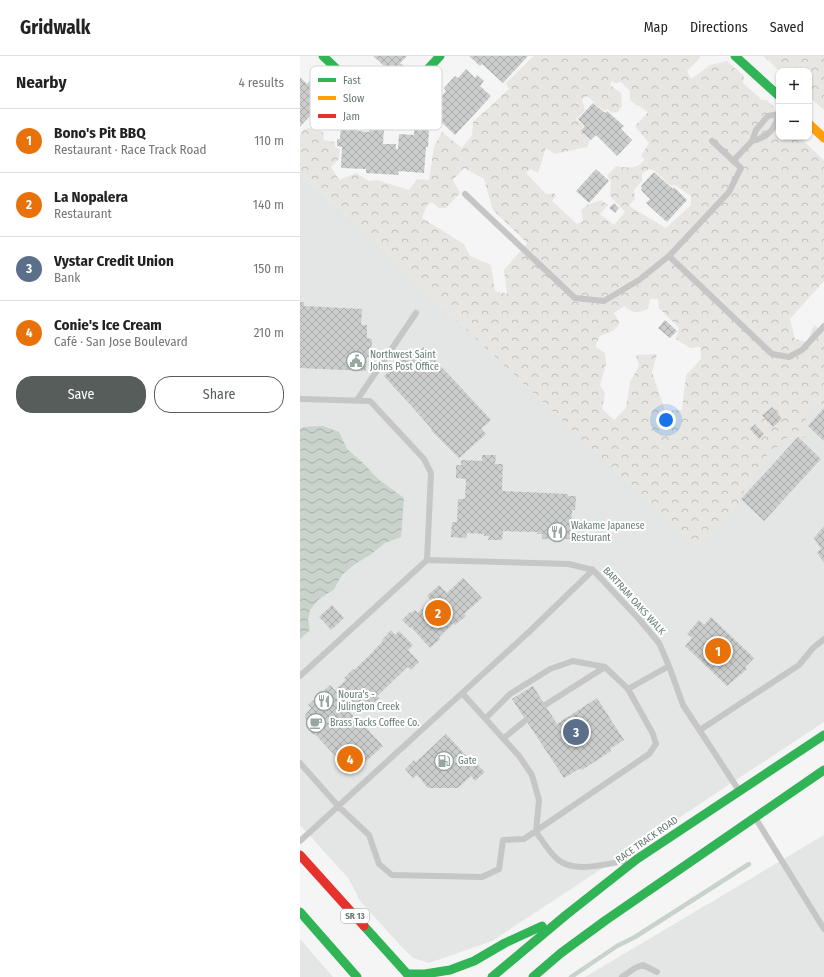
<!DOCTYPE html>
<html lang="en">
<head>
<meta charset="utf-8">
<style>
  :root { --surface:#fff; --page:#f2f2f2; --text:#222; --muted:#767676; --line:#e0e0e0; --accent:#575d5b }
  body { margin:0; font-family:"Fira Sans Condensed",sans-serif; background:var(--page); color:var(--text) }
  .controls { position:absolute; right:12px; top:12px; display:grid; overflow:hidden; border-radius:8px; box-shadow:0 1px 3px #0004 }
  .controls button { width:36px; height:36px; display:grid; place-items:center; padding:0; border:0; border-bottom:1px solid var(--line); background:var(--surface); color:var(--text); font:20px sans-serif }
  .you { position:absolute; left:366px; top:364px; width:14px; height:14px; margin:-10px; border:3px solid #fff; border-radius:50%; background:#1a73e8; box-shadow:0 0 0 6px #1a73e833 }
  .badge { display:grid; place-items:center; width:26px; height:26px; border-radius:50%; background:var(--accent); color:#fff; font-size:13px; font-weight:700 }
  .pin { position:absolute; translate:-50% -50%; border:2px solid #fff; box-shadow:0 1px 4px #0006 }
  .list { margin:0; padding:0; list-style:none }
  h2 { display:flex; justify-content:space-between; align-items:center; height:52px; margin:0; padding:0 16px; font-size:17px }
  h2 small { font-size:13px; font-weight:400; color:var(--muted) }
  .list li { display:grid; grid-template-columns:26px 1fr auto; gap:12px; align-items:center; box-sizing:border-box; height:64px; padding:0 16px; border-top:1px solid var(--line) }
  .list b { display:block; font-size:15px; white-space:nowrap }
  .list p { margin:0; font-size:13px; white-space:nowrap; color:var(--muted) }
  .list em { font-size:13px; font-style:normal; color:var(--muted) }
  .actions { display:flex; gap:8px; padding:12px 16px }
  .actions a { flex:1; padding:9px 0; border:1px solid var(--accent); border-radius:16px; text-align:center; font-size:14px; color:var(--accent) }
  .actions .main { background:var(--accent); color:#fff }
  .map { position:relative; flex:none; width:524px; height:921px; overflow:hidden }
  header { display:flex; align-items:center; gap:24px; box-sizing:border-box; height:56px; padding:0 20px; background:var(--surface); border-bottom:1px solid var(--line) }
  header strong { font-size:19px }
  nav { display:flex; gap:22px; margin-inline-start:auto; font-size:14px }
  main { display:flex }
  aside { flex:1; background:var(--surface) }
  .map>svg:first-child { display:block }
  .built { fill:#e4e5e5 }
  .forest { fill:url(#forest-crowns); fill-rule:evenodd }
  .water { fill:url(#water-waves) }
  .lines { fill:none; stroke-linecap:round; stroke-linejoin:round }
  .stream { stroke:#c8d3cc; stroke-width:4.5 }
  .building { fill:url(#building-cross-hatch) }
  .lane { stroke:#c5c6c5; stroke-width:6 }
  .fast { stroke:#30b455; stroke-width:9 }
  .slow { stroke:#ff9f0a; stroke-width:9 }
  .jam { stroke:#e5322d; stroke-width:9 }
  .labels { text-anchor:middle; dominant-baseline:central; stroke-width:4; stroke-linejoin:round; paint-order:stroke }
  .shield { fill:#fff; stroke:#93a39c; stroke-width:1 }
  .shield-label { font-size:9px; font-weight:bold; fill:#657b72 }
  .poi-label { font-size:10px; fill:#657b72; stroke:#fff; text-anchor:start }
  .street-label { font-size:10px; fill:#657b72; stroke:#fff }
  .key { fill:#fff; stroke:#d1d7d5; stroke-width:1 }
  .key-label { font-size:11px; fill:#657b72 }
</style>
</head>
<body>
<header>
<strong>Gridwalk</strong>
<nav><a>Map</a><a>Directions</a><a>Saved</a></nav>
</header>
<main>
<aside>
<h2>Nearby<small>4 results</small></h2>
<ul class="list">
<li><span class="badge" style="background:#e8710a">1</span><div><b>Bono's Pit BBQ</b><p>Restaurant · Race Track Road</p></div><em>110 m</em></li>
<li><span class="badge" style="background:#e8710a">2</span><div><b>La Nopalera</b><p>Restaurant</p></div><em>140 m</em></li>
<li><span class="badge" style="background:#5c6f8a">3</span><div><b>Vystar Credit Union</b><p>Bank</p></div><em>150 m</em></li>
<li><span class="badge" style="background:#e8710a">4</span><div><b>Conie's Ice Cream</b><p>Café · San Jose Boulevard</p></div><em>210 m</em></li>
</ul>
<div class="actions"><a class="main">Save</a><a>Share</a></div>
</aside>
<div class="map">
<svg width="524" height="921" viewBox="0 0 524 921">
  <defs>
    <pattern id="forest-crowns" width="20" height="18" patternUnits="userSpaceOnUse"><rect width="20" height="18" fill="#e7e6e3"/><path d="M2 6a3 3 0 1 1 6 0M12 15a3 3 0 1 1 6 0" fill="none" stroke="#bfbfbc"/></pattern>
    <pattern id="water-waves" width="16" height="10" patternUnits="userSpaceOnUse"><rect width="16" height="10" fill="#c8d3cc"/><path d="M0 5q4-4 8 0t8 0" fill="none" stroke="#a6b0aa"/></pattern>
    <pattern id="building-cross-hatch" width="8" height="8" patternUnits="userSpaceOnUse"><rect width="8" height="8" fill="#cbcdcc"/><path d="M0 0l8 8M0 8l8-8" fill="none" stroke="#a8abaa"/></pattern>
  </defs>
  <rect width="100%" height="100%" fill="#f6f5f5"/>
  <path class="built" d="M5 120 381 477 524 320V666L192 885 129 907 113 902 100 889 60 845 49 823 0 769V125Z
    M524 779V921H285Z
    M0 883 33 921H0Z"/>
  <path class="forest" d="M234 0H400L399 3 387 15 391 23 410 9 427 5 444 20 443 27 462 44H467L474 51 475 57 479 60V81H499L524 104V225L490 263 495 283 507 286 514 269 524 276V350L521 353H511L505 359 509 379 503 382 491 378 475 393 465 394 468 404 439 442 441 447 411 480 395 491 5 120 0 125V79L4 73 18 71 24 78 23 84 35 86V91L40 93 39 103 31 111 39 124 56 117 69 125 77 124 109 134 117 123 129 124 134 91 142 76 162 92 172 79 173 66 209 33 206 27ZM312 25 315 27 321 26 330 35V44L348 56 335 70 349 87 341 100 345 103C338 114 327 112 316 110L307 120 311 125 310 140 325 156 314 169 300 158 308 149 301 144 287 149 281 154 283 165 277 168 252 145 256 140 254 137 246 138 226 117 230 113 238 117 246 92 255 98 287 91 290 84 281 74 284 70 276 63 285 54 282 43 287 40 304 55 307 53 312 57 318 56 322 50 321 37 310 29ZM164 112 184 123 193 154 227 187 204 214 207 238 195 235 191 209 170 200 164 188 122 162 127 149 132 146 139 152H146L160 137 153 124ZM349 113 355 115 371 130 375 129 391 140V149L366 172 329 150 335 143 334 134 342 125V118ZM350 243H358L359 252 379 272 376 283 390 292 400 291 401 303 386 319 382 354 365 355 352 316 357 298 336 299 339 310 330 326 326 352 314 364 302 353 305 337 300 329 306 308 305 297 296 291C298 276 305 280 314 274 316 273 318 269 320 267L314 257 324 250C332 257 337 258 348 253Z
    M463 0H524V54L509 41V15H480Z"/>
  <path class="water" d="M23 370 39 376 47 393 63 407 78 423 104 442 101 481 85 487 70 499 55 508 42 519 34 533 18 544 10 554 8 564 10 574 0 583V374L2 371Z"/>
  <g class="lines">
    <path class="stream" d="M271 921 317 890 335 881 449 808"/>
  </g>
  <path class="building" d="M73 0H107L100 7 105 11 94 23 82 12 84 10Z
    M169 0H228L203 27 182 8 180 10Z
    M166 13 175 22 177 19 184 25 180 30 191 40 155 79 135 60 133 62 122 52 134 40 138 44 146 35 144 32 155 20 158 22Z
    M0 21 7 28 10 25 17 32 13 37 23 46 0 71Z
    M293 47 305 57 307 55 324 70 321 73 332 84 317 100 296 79 291 84 281 75 285 70 278 63Z
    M41 68 57 69 58 75 69 76V71L73 72V69L80 70 81 72H84L83 88H96V93H98L99 78 114 79V73L129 74 128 91H126L124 117 99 115 98 119 66 117V113L41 112 42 91 37 90V83H40Z
    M296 113 309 125 289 147 276 135Z
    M354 116 373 133 374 131 387 144 367 166 346 147 350 143 341 134 342 132 341 130Z
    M314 147 319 152 315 157 309 152Z
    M0 246H4V250L62 253 61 269H67V282L72 283 71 301H67L66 315 0 312Z
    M365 264 377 275 370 282 358 272Z
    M123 291 191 364 181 373 186 378 159 402 131 374 132 373 114 353 84 320 110 295 114 300Z
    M472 351 482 363 473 371 462 359Z
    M524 352V385L508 370Z
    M455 368 464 378 459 383 450 373Z
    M498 381 521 403 464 465 441 443Z
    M182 399H196L195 408H203L202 435 268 438V440H276L275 454H272L271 483H242V478H237L238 476 203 475 202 484H188L189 480H184V478L167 477 166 482 151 481 152 466H157L158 443H165L166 423 156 422V409H161V404L182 405Z
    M524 470V507L517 496 521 493 514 482Z
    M163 522 182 542 164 558 166 560 155 569 153 567 139 581 140 583 130 592 111 571 110 572 102 564 110 556 111 557 115 554 118 557 131 544 127 540 139 529 147 537Z
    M32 549 44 562 31 574 19 561Z
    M411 561 454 602 445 611 447 613 427 630 385 590 392 582 387 578 399 564 404 569Z
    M91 574 95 579 99 575 113 589 108 594 119 606 111 614 108 611 77 640 79 642 71 649 67 645 59 653 45 638 43 640 36 633 46 624 44 622 53 613 54 614 74 595V594L83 585 82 584Z
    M30 629 50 650 47 653 56 663 57 662 83 690 52 718 15 678 14 679 8 673 11 671 6 665 5 659 11 652 8 649Z
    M233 630 257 668 297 642 324 684 310 693 311 695 282 714 281 712 264 722 212 643Z
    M146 678 173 707 175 706 185 716 175 725 171 720 158 732H128L117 719 113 722 105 713 114 704 116 706Z"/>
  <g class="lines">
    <path class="lane" d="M412 85 441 112 429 136 369 200 472 298 489 301 502 294 524 270
      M452 85C467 81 476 74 478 58
      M433 105 452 85 456 74 468 60 479 58
      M165 138 275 242 304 245 339 224 369 200
      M0 343 70 345 124 403 131 417 127 504 0 620
      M57 344 116 257
      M127 504 269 508 293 514 338 562 359 587 369 610 383 649 438 733
      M162 637 219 700 232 719 239 744 236 776C242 784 248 794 255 801 271 818 303 809 324 805
      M245 649 305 611
      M186 662 210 638 250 613 273 605 305 611 328 633
      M400 674 499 609 513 592 524 583
      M204 682 226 664
      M0 707 39 751 69 779 79 808 92 819 182 821 199 813 203 784 224 783 349 698 356 688 353 678 328 633 369 610
      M456 763 524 873
      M0 785 230 575 293 514
      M322 921 335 912 343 909 357 916"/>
    <path class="fast" d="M23 0 69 44 80 49H90L100 43 140 0
      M435 0 479 40
      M0 856 57 921
      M64 870 110 921
      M107 918H125L150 914 174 905 205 887 242 870
      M192 921 266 859 337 803 524 679
      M233 921 261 897 306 864 524 714"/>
    <path class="slow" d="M509 68 524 82"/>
    <path class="jam" d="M0 799 64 870"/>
  </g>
  <defs>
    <symbol id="civic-ring" viewBox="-11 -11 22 22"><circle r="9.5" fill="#fff" stroke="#98a6a0" stroke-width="1.5"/><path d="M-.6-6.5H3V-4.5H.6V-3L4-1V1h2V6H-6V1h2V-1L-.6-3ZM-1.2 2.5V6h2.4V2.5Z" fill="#98a6a0"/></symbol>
    <symbol id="restaurant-ring" viewBox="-11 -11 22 22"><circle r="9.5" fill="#fff" stroke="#98a6a0" stroke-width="1.5"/><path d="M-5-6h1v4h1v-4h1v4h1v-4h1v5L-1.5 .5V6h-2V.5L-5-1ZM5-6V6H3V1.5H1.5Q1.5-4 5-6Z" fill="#98a6a0"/></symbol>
    <symbol id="cafe-ring" viewBox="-11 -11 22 22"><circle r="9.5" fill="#fff" stroke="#98a6a0" stroke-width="1.5"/><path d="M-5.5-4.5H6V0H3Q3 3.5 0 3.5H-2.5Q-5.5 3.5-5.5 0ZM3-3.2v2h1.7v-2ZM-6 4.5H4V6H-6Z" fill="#98a6a0"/></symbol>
    <symbol id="fuel-ring" viewBox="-11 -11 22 22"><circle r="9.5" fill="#fff" stroke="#98a6a0" stroke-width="1.5"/><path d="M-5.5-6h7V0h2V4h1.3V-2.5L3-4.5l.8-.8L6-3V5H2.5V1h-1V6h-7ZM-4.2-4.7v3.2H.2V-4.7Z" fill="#98a6a0"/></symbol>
  </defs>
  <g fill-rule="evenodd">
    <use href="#civic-ring" x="45" y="294" width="22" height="22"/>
    <use href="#restaurant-ring" x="246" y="465" width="22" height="22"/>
    <use href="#restaurant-ring" x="13" y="634" width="22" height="22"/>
    <use href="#cafe-ring" x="5" y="656" width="22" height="22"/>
    <use href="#fuel-ring" x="133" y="694" width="22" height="22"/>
  </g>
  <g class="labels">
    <rect class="shield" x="41" y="853" width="28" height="14" rx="3"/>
    <g class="shield-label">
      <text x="55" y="860">SR 13</text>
    </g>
    <g class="poi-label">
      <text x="70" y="299">Northwest Saint<tspan x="70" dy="12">Johns Post Office</tspan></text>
      <text x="271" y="470">Wakame Japanese<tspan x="271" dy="12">Resturant</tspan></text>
      <text x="38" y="639">Noura's -<tspan x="38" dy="12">Julington Creek</tspan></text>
      <text x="30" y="667">Brass Tacks Coffee Co.</text>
      <text x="158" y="705">Gate</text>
    </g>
    <g class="street-label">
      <text transform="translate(334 545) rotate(48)">BARTRAM OAKS WALK</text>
      <text transform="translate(347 784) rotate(-35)">RACE TRACK ROAD</text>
    </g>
  </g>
  <rect x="10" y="10" width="132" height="64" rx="6" class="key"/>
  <rect x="18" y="22" width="18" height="4" fill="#30b455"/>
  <rect x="18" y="40" width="18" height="4" fill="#ff9f0a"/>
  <rect x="18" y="58" width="18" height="4" fill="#e5322d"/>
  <g class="key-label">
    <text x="43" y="28">Fast</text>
    <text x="43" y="46">Slow</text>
    <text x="43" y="64">Jam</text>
  </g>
</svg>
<div class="controls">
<button>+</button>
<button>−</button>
</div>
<div class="you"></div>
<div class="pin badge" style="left:418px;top:595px;background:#e8710a">1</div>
<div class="pin badge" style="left:138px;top:557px;background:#e8710a">2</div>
<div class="pin badge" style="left:276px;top:676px;background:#5c6f8a">3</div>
<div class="pin badge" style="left:50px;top:703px;background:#e8710a">4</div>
</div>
</main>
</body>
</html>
